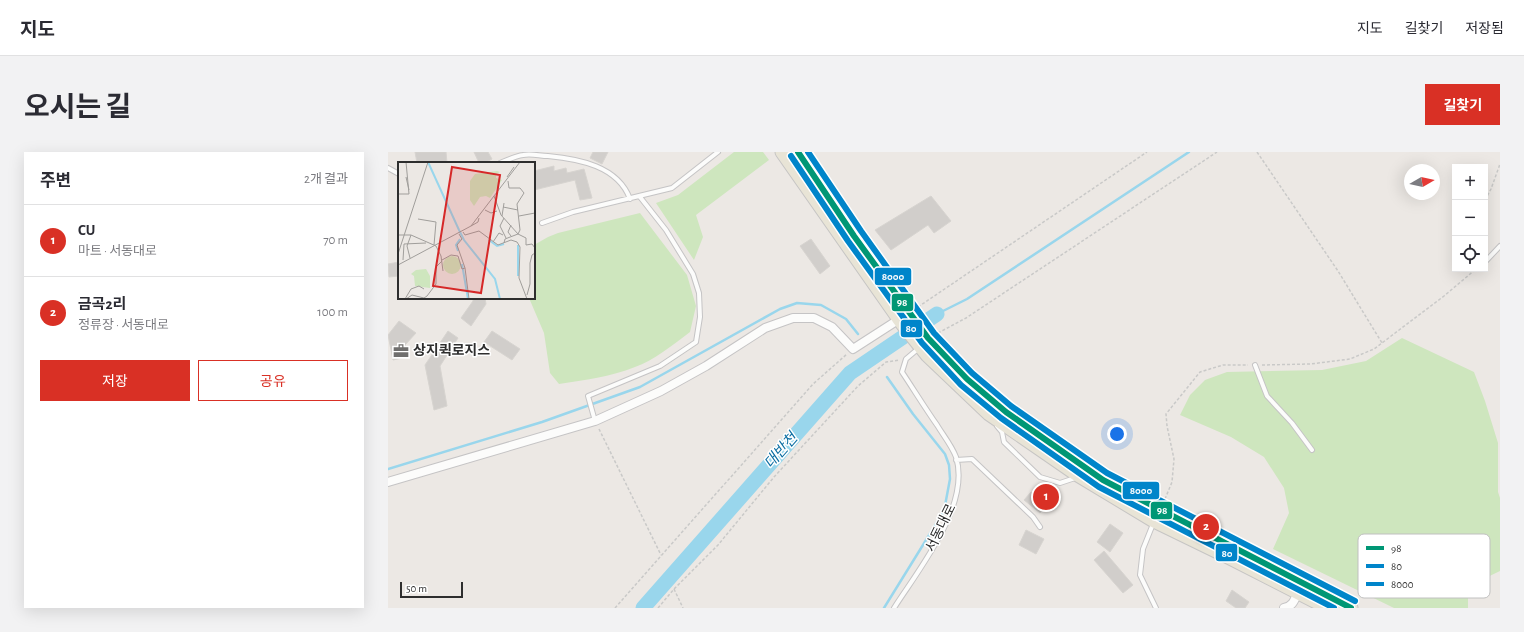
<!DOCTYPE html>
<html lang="ko">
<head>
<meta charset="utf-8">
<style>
  :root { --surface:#fff; --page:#f2f2f3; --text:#2b2b33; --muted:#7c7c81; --line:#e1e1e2; --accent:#d93025 }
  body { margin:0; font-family:"Alegreya Sans","Noto Sans KR",sans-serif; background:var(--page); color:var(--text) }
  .controls { position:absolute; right:12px; top:12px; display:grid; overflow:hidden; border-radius:0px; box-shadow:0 4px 16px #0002 }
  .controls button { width:36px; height:36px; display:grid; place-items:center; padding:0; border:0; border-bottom:1px solid var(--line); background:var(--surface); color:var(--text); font:20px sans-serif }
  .compass { position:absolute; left:1016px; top:12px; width:36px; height:36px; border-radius:50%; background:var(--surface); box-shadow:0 4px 16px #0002; rotate:81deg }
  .scale { position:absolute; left:12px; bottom:10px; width:63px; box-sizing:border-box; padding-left:4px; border:2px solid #2e2e2e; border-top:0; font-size:11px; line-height:14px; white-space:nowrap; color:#2e2e2e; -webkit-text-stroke:3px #fff; paint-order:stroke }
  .you { position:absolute; left:729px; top:282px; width:14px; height:14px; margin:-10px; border:3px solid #fff; border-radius:50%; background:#1a73e8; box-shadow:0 0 0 6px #1a73e833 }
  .badge { display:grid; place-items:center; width:26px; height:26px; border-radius:50%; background:var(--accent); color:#fff; font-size:13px; font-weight:700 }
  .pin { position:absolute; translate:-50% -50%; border:2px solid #fff; box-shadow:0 1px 4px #0006 }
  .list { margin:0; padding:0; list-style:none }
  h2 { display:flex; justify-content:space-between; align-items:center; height:52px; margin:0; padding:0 16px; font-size:17px }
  h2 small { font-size:13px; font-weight:400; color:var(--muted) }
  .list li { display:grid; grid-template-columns:26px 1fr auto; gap:12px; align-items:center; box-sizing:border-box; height:72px; padding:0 16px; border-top:1px solid var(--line) }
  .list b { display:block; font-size:15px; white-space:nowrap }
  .list p { margin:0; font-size:13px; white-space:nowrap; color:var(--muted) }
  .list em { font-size:13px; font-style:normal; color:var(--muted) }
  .actions { display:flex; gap:8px; padding:12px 16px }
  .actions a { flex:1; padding:9px 0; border:1px solid var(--accent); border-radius:0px; text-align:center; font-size:14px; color:var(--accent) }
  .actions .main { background:var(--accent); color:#fff }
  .icon { flex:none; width:22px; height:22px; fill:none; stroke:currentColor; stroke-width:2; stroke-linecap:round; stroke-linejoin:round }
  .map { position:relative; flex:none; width:1112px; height:456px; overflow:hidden; border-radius:0px }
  header { display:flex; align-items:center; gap:24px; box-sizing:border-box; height:56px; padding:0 20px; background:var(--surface); border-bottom:1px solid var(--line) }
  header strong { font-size:19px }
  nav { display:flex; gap:22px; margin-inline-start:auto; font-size:14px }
  .intro { display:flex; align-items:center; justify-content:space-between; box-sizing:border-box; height:96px; padding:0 24px }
  h1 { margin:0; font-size:28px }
  .button { padding:10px 18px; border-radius:0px; background:var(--accent); color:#fff; font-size:14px; font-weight:700 }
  main { display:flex; gap:24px; padding:0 24px }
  aside { flex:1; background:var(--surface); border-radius:0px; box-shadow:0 4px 16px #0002 }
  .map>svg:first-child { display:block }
  .green { fill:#cee6be }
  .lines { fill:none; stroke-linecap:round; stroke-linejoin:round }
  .stream { stroke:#99d6ec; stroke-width:2.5 }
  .river { stroke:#99d6ec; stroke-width:15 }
  .building { fill:#d1cecb; stroke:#d7d4d0 }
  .service-casing { stroke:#c5c4c5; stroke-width:6 }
  .minor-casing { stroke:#c5c4c5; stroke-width:10 }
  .primary-casing { stroke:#c6c5c4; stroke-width:15 }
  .path { stroke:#c9c9c8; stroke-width:1.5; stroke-dasharray:3 2; stroke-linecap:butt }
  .service { stroke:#fcfcfb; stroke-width:4 }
  .minor { stroke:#fcfcfb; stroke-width:8 }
  .primary { stroke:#e8e4d6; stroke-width:13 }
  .bus-1-casing { stroke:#fff; stroke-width:9 }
  .bus-2-casing { stroke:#fff; stroke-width:9 }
  .bus-3-casing { stroke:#fff; stroke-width:9 }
  .bus-1 { stroke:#009775; stroke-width:6 }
  .bus-2 { stroke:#0085ca; stroke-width:6 }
  .bus-3 { stroke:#0085ca; stroke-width:6 }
  .labels { text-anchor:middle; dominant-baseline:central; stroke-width:3; stroke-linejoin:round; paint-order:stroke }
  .poi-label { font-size:14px; font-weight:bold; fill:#2e2e2e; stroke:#fff; text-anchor:start }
  .street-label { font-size:14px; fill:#2e2e2e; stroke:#fff }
  .water-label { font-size:15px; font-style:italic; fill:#0d6fa3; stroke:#fff }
  .inset-river { fill:none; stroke:#99d6ec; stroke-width:2 }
  .inset-road { fill:none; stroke:#a09e9b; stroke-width:1 }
  .view { fill:#d62828; fill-opacity:0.15; stroke:#d62828; stroke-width:2 }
  .inset-edge { fill:none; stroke:#2e2e2e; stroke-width:2 }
  .key { fill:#fff; stroke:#c0c0c0; stroke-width:1 }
  .key-label { font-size:11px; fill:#2e2e2e }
  .line-badge { stroke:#fff; stroke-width:1.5 }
  .badge-label { font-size:11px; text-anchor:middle; font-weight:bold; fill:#fff }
</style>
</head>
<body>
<header>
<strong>지도</strong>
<nav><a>지도</a><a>길찾기</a><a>저장됨</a></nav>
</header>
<div class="intro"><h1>오시는 길</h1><a class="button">길찾기</a></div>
<main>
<aside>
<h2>주변<small>2개 결과</small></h2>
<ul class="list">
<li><span class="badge">1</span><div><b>CU</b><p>마트 · 서동대로</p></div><em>70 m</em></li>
<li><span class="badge">2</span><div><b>금곡2리</b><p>정류장 · 서동대로</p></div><em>100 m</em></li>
</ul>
<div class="actions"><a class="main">저장</a><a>공유</a></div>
</aside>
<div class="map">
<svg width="1112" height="456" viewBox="0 0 1112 456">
  <rect width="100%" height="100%" fill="#ece8e4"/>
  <path class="green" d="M346 0H375L381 8 308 63 315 85 306 108 268 51 290 43Z
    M252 61 299 123 308 154 302 180C286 192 265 209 247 215 222 225 197 228 171 232L162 221 156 181 141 146H146V93L160 85 170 81Z
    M1014 186 1086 220 1097 249 1110 291V340L1112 346V419L1087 431 1074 419 1080 434V456H1006L885 397 901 361 896 336 876 305 843 285 792 263 802 243 817 228 839 220 934 218 978 209Z"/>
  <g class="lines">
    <path class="stream" d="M549 162 579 147 801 0
      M0 317 154 270 252 235 392 157 409 151 433 153 458 167 470 182
      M496 456 556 359 562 327 561 313 557 302 525 262 499 225"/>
    <path class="river" d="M255 456 462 221 549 162"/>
  </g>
  <path class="building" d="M27 0H58L59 11H29Z
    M86 0H100L104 7 97 11H91Z
    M205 0H220L214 12 202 6Z
    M166 14V19L178 16 179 21 196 17 204 46 192 48 187 28 146 38V19Z
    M543 44 563 69 546 81 540 73 503 98 487 78Z
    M423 87 442 114 432 122 412 94Z
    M11 110V124L1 125 0 112Z
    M85 146H97L98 152 83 174 73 166 85 149Z
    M11 169 28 181 17 193 19 205 5 208 0 183Z
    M60 179 70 186 52 214 59 254 46 258 37 213Z
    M104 179 132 197 124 208 96 190Z
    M657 336 666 343 652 361 636 348 643 340 649 345Z
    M722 372 735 381 722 400 709 390Z
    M638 378 656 387 648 402 631 393Z
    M716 399 745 433 735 441 706 408Z
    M844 438 861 450 857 456H848L838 449Z"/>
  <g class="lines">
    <defs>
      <path id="service" d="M112 11C119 8 128 4 135 3 143 1 152 4 160 4 191 7 230 14 242 47
        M0 16 11 22
        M154 71 185 60 284 36 330 0
        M1098 109 1112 94
        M867 213 879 244 904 271 924 298
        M207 269 200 244 272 214 308 190 312 165 311 141 305 122 278 78 252 45
        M609 274 614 280 616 290 652 325 672 331 687 326
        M568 308 584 307 645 365 652 375
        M765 372 755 397 752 423 768 456
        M506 456C531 417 583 353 568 305 564 294 555 283 549 273 537 256 526 238 514 220L518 207 531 196"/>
      <path id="minor" d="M0 330 207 269 273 239 318 214 377 176 405 166H426L444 175 465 197 510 168
        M896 456C906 454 907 446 911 438"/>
      <path id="primary" d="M394 0 515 173 539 203 601 262 688 322 766 369 838 404 940 456
        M410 0 466 84 540 186 552 200 579 227 618 260 715 328 820 381 963 456"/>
    </defs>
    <use href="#service" class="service-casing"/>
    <use href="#minor" class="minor-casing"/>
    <use href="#primary" class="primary-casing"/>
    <path class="path" d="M869 0 950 119 994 191
      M1097 48 1103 37 1112 12
      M530 155 759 0
      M550 181 578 166 829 0
      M874 213 922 212 962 207 986 197 1056 144 1088 117
      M211 277 273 403
      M777 347 784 330 786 307 779 274 778 262 812 220 835 213H860
      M286 437 295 456
      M227 456 425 232 459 202
      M270 456 286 437 330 393 386 325 470 234 498 210 512 208"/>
    <use href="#service" class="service"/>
    <use href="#minor" class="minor"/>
    <use href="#primary" class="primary"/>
    <defs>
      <path id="bus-1" d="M410 0 466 84 540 186 579 227 618 260 715 328 963 456"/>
      <path id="bus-2" d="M403 4 460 89 534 191 573 233 613 266 711 335 946 456"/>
      <path id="bus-3" d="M420 0 473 79 546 181 584 221 623 254 719 321 967 449"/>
    </defs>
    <use href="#bus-1" class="bus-1-casing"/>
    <use href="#bus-2" class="bus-2-casing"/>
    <use href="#bus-3" class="bus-3-casing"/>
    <use href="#bus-1" class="bus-1"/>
    <use href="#bus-2" class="bus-2"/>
    <use href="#bus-3" class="bus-3"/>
  </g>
  <defs>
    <symbol id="office-bare" viewBox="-9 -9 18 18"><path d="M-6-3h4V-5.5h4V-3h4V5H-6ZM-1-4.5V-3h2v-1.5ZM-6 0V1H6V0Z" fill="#706f6e" stroke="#fff" stroke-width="2.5" paint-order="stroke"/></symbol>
  </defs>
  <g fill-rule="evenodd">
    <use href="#office-bare" x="2" y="188" width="22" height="22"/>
  </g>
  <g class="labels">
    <g class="poi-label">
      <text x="25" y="199">상지퀵로지스</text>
    </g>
    <g class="street-label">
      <text transform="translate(553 376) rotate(-64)">서동대로</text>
    </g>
    <g class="water-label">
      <text transform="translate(393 299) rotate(-49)">대반천</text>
    </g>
  </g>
  <g transform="translate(10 10)">
    <rect width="137" height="137" fill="#ece8e4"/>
    <path d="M99 9 102 10 98 12V16L104 18 92 36 88 34 82 35 76 44 72 38V19L77 12ZM45 103a9 9 0 1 1 18 0a9 9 0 1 1-18 0ZM28 107 32 114V126L17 124 16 114 13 112 18 108Z" fill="#cee6be"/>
    <path class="inset-river" d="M30 0 61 68M61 68 66 78 97 117 102 137M91 78 99 84 106 82M60 89 58 83 62 77M64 102 70 137M120 114V83"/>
    <path class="inset-road" d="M8 15 11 28M109 15 116 5M0 32H11L8 0M96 34 103 53 120 72 128 76V83L134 82 137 86M105 45 120 48M87 48 93 51 99 49M104 54 106 41M121 54 137 51M106 56 102 64 108 76M20 57 38 60 36 83M73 64 80 60 81 56M65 70 67 73 81 69 100 83 113 78 119 80 122 85 121 116 129 137M61 72 64 77 59 83 67 106 71 137M0 73H13L38 84 43 94 45 109M113 74 110 70 113 63M95 80 101 71 105 73M106 81 107 77 120 72 122 68 119 42 126 31 122 26H111L110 19M6 82 28 81M0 92 30 0M12 96 9 84 13 73M5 98 6 82M44 98 53 93 60 94 64 107 67 106M0 103 73 64 122 0M129 133 132 122V101L134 93 137 91M7 137 13 127 21 124 26 127M8 137 14 133 26 136 29 134 38 122V105L44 99"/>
    <path class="view" d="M54 5 102 13 83 131 35 124Z"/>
    <rect width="137" height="137" class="inset-edge"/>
  </g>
  <rect x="970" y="382" width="132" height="64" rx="6" class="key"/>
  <rect x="978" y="394" width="18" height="4" fill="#009775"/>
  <rect x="978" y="412" width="18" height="4" fill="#0085ca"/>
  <rect x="978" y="430" width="18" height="4" fill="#0085ca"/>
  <g class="key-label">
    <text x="1003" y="400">98</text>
    <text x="1003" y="418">80</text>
    <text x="1003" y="436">8000</text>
  </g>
  <g class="line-badge">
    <rect x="486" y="115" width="38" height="19" rx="4" fill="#0085ca"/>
    <rect x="503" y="141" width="23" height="19" rx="4" fill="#009775"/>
    <rect x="512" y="167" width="23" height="19" rx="4" fill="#0085ca"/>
    <rect x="734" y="329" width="38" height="19" rx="4" fill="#0085ca"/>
    <rect x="762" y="349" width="23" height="19" rx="4" fill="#009775"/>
    <rect x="827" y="391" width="23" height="19" rx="4" fill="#0085ca"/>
  </g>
  <g class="badge-label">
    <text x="505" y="128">8000</text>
    <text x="514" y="154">98</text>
    <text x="523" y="180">80</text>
    <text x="753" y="342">8000</text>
    <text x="774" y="362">98</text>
    <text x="839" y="405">80</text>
  </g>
</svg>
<div class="controls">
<button>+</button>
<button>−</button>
<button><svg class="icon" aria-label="locate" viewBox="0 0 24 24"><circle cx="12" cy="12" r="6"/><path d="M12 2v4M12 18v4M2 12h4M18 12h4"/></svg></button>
</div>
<svg class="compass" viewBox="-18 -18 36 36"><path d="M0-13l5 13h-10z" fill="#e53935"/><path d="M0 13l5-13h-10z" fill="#7c7c81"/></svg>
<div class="scale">50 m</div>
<div class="you"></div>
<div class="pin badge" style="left:658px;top:345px">1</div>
<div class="pin badge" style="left:818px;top:375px">2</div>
</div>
</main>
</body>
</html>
